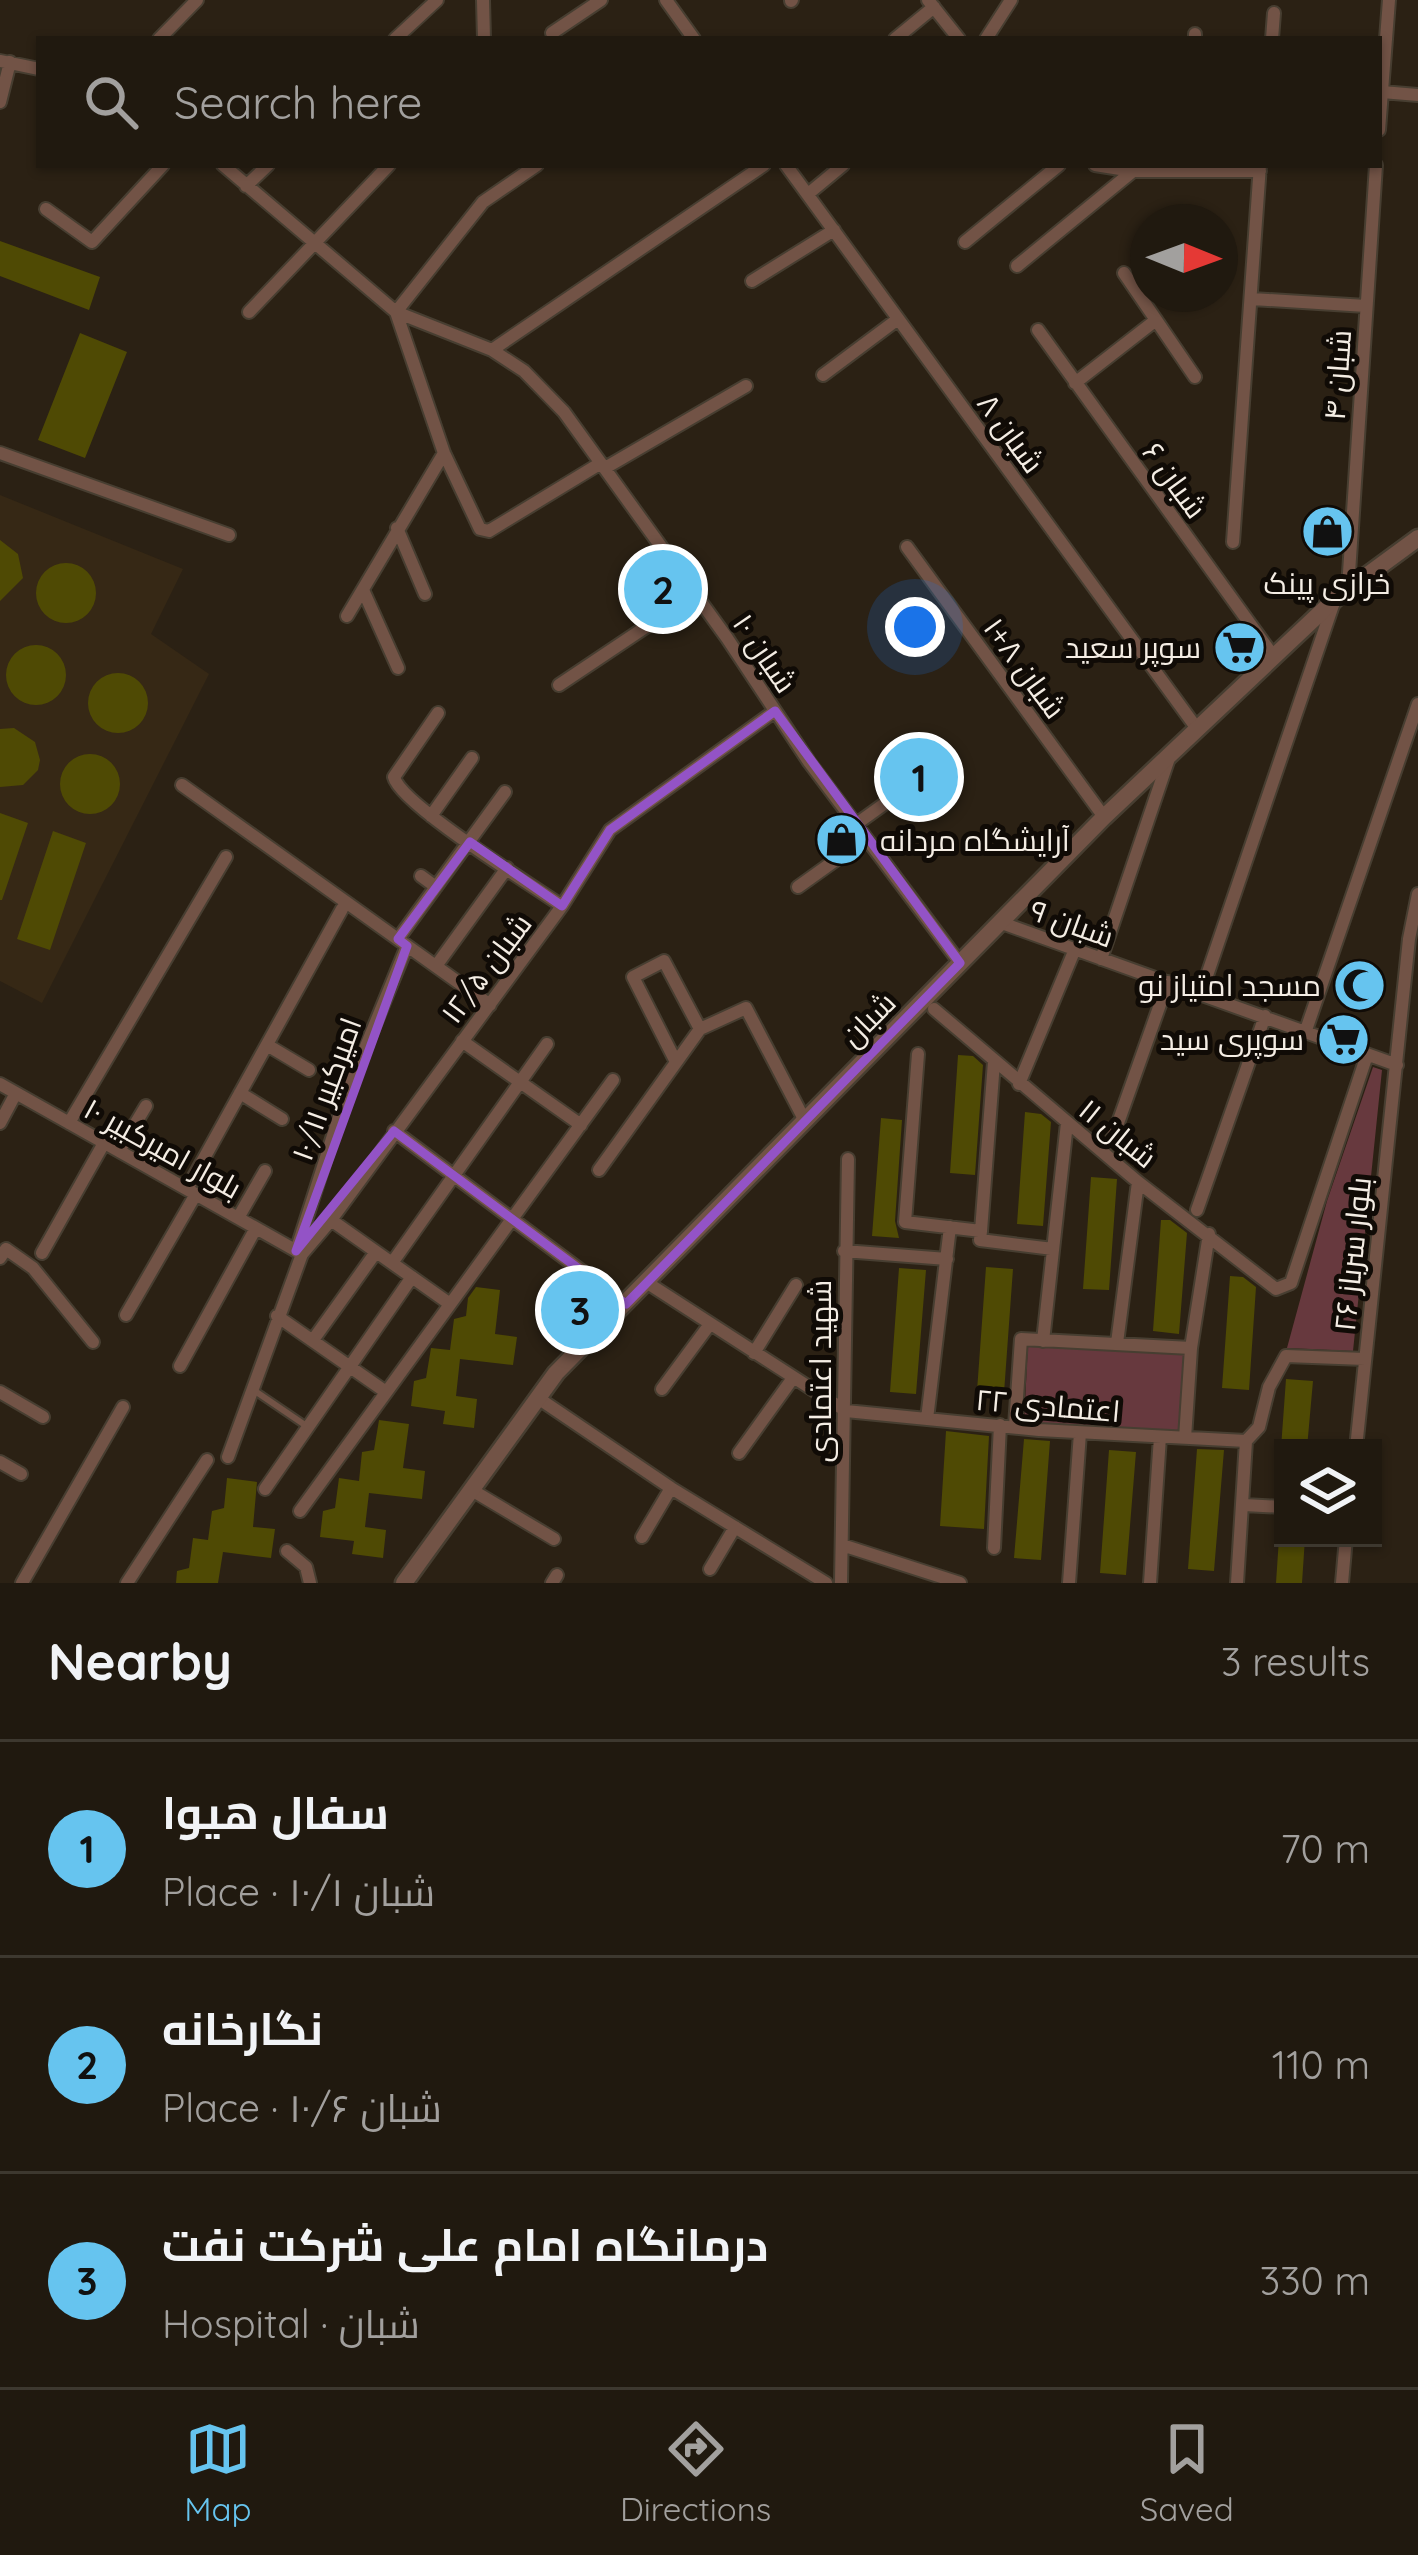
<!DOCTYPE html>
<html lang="en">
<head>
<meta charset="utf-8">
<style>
  :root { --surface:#20190f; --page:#282218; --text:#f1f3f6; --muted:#a2a09e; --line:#3d382f; --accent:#66c4ef }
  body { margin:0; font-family:Quicksand,Cairo,sans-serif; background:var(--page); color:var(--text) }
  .controls { position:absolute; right:36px; bottom:36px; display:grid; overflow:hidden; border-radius:0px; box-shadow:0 3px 9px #0004 }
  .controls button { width:108px; height:108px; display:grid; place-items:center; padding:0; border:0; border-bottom:3px solid var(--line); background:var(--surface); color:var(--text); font:60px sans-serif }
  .compass { position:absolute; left:1130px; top:204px; width:108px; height:108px; border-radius:50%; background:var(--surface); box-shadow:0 3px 9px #0004; rotate:91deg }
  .you { position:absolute; left:915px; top:627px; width:42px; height:42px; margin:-30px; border:9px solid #fff; border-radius:50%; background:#1a73e8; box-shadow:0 0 0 18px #1a73e833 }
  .badge { display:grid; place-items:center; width:78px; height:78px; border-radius:50%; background:var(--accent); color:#111; font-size:39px; font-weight:700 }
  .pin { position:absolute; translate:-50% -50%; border:6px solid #fff; box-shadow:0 3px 12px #0006 }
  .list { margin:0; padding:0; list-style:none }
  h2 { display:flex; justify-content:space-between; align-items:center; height:156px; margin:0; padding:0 48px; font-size:51px }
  h2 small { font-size:39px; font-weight:400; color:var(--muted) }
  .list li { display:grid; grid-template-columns:78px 1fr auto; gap:36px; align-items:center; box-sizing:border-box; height:216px; padding:0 48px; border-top:3px solid var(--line) }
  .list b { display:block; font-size:45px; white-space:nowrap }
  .list p { margin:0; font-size:39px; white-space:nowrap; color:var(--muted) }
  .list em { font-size:39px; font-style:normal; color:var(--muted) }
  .icon { flex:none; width:66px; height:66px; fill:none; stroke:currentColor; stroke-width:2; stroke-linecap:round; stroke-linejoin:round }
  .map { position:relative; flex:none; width:1418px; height:1583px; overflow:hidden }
  .search { position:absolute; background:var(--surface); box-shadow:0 3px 9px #0004; left:36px; right:36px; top:36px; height:132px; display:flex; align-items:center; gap:30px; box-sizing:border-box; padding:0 42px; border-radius:0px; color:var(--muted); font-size:45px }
  .sheet { height:804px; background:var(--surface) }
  nav { display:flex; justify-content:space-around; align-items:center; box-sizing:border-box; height:168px; border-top:3px solid var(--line); background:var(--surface); font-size:33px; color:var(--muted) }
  nav a { display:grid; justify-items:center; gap:6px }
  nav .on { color:var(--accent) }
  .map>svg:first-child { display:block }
  .built { fill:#362815 }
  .green { fill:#67393e }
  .building { fill:#4f4a04 }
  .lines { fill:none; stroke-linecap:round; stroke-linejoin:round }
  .service-casing { stroke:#473e31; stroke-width:10 }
  .minor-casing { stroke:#473e31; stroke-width:16 }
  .tertiary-casing { stroke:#473e31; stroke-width:21 }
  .service { stroke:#725346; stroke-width:6 }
  .minor { stroke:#725346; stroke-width:12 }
  .tertiary { stroke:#725346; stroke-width:16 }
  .marked { fill:none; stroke:#9353c6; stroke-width:9; stroke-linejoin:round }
  .labels { text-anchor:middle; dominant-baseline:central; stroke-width:10; stroke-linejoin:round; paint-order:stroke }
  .street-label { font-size:30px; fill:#f4ede4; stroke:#100b06 }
  .poi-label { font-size:30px; fill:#f4ede4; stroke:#100b06; text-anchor:end }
</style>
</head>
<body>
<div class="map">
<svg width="1418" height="1583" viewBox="0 0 1418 1583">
  <rect width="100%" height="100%" fill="#2b2114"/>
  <path class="built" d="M0 495 183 569 151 634 209 674 42 1003 0 981Z"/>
  <path class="green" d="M1373 1067 1382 1070 1353 1351 1287 1348 1327 1201Z
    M1028 1343 1186 1352 1181 1432 1024 1424Z"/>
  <path class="building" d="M0 241 100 277 89 310 0 276Z
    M80 333 127 352 85 458 38 440Z
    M0 540 18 554 23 578 0 601Z
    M36 593a30 30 0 1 1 60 0a30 30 0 1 1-60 0Z
    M6 675a30 30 0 1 1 60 0a30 30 0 1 1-60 0Z
    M88 703a30 30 0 1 1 60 0a30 30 0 1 1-60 0Z
    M14 728 35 742 40 760 38 770 23 785 0 787V729Z
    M60 784a30 30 0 1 1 60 0a30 30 0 1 1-60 0Z
    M0 813 28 823 2 900H0Z
    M53 831 86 843 50 950 17 939Z
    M958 1055 973 1056 983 1065 975 1175 950 1173Z
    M1025 1112 1041 1114 1051 1122 1043 1226 1017 1224Z
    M881 1118 902 1120 895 1221 899 1238 872 1236Z
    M1091 1177 1117 1179 1109 1290 1083 1289Z
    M1161 1220H1170L1187 1233 1179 1334 1153 1331Z
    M986 1267 1013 1269 1004 1393 977 1391Z
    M899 1268 926 1270 916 1394 890 1392Z
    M1230 1276 1243 1277 1256 1287 1249 1390 1222 1388Z
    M476 1287 500 1290 495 1334 517 1337 513 1365 460 1359 456 1396 477 1399 474 1428 443 1424 445 1411 411 1406 414 1381 426 1378 431 1348 450 1350 454 1319 466 1316 468 1298Z
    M1286 1379 1313 1381 1307 1448H1281Z
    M379 1420 409 1424 403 1468 425 1471 422 1499 369 1493 365 1527 386 1530 383 1558 352 1554 354 1541 320 1537 323 1511 335 1508 339 1478 359 1481 362 1452 374 1450Z
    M946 1431 989 1436 984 1529 940 1526Z
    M1024 1439 1050 1441 1041 1560 1014 1558Z
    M1197 1449 1224 1450 1214 1571 1188 1569Z
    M1109 1450 1136 1452 1126 1575 1100 1573Z
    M227 1478 257 1482 253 1527 275 1529 271 1558 223 1552 218 1583H176L177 1571 189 1568 193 1538 208 1540 212 1511 224 1508Z
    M1279 1538H1305L1302 1583H1276Z"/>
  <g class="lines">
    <defs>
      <path id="service" d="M252 1389 305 1425"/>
      <path id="minor" d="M483 0 484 39
        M666 0 694 39
        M928 0 959 39
        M791 1 792 0
        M552 33 601 0
        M159 39 197 0
        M395 39 437 0
        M895 39 934 7
        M986 39 1011 0
        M1195 39V34
        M1272 39 1274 13
        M0 61 39 69
        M1382 92 1418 95
        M0 102 10 62
        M1379 130 1389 0
        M223 165 396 312 492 350 524 371 564 412 727 638 809 762 960 963
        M786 165 1198 730
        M1095 165 1133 171H1260
        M246 186 268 165
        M808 194 843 165
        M46 209 92 242 163 165
        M965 242 1059 165
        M1017 266 1133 171
        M1124 273 1195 377
        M752 281 834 230
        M1252 299 1366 306
        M249 312 389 165
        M396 312 444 453 480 529 489 531 601 463
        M396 312 483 202 537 165
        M1038 330 1274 657
        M492 350 764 165
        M823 375 898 319
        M1075 383 1156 320
        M0 453 229 535
        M605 468 746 386
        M397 528 425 594
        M1233 542 1260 165
        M907 547 1104 817
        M1348 588 1376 165
        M363 590 398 668
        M347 616 444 453
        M559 685 695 594
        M438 713 394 777C400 804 532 885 562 906
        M182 785 490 1005
        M431 816 472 758
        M855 825 930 771
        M421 876 436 887
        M798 887 865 839
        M1002 923 1397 1065
        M398 939 505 792
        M1101 959 1168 761
        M436 966 507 868
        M1201 993 1334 602
        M934 1009 1138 1182 1276 1289 1291 1283 1367 1055
        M1306 1030 1418 704
        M462 1041 581 1125
        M267 1045 309 1070
        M918 1054 905 1222 981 1231 994 1062
        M676 1062 633 977 664 961 700 1029
        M0 1084 302 1254
        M1019 1084 1075 949
        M240 1093 282 1119
        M0 1123 16 1093
        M69 1123 226 857
        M394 1131 626 1304
        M1113 1137 1168 982
        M119 1151 146 1106
        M599 1170 700 1029 746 1008 805 1121
        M187 1189 342 909
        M1197 1210 1265 1016
        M238 1218 265 1171
        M331 1220 450 1304
        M981 1231 980 1240 1053 1249
        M296 1251 346 1095 407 946
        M844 1251 947 1259
        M42 1253 104 1143
        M0 1258 6 1249 33 1268 93 1342
        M392 1263 547 1044
        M646 1282 846 1411 1039 1430 1246 1441
        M126 1315 196 1194
        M277 1316 386 1392
        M313 1340 376 1252
        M1043 1341 1067 1123
        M1117 1343 1138 1182
        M754 1353 796 1285
        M180 1366 256 1228
        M662 1389 710 1324
        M0 1392 43 1417
        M538 1398 671 1488 826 1583
        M927 1419 950 1227
        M1015 1426 1021 1339 1191 1348
        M1185 1438 1191 1348 1209 1234
        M1356 1448 1409 939 1418 894
        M739 1453 793 1378
        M228 1457 302 1254 331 1220 562 906 610 830 775 711
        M0 1462 21 1474
        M265 1489 412 1277
        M470 1489 554 1539
        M1244 1505 1283 1507
        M300 1511 613 1080
        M642 1537 671 1488
        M842 1545 960 1583
        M994 1548 1000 1425
        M287 1551 306 1567 310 1583
        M710 1569 735 1527
        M22 1583 123 1407
        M127 1583 207 1460
        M552 1583 557 1575
        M841 1583 848 1159
        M1069 1583 1080 1433
        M1150 1583 1160 1437
        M1237 1583 1246 1441 1259 1427 1269 1387 1286 1356 1365 1359
        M1342 1583 1346 1538"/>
      <path id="tertiary" d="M404 1583 556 1373 1104 817 1335 599 1418 538"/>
    </defs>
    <use href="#service" class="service-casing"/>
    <use href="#minor" class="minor-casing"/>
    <use href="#tertiary" class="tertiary-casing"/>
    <use href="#service" class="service"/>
    <use href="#minor" class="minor"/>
    <use href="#tertiary" class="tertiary"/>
  </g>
  <path class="marked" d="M775 711 960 963 626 1304 394 1131 296 1251 407 946 398 939 470 842 562 906 610 830Z"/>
  <defs>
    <symbol id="shop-disc" viewBox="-11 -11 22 22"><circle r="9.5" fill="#66c4ef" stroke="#100b06"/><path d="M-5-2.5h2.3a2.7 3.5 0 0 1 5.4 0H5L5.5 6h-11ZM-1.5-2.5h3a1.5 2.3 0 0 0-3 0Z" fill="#111"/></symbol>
    <symbol id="supermarket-disc" viewBox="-11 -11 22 22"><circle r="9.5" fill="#66c4ef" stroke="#100b06"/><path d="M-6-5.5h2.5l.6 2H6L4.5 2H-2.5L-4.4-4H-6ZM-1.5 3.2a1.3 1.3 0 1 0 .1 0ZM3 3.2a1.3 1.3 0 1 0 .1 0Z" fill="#111"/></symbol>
    <symbol id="mosque-disc" viewBox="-11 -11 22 22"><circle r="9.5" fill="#66c4ef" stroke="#100b06"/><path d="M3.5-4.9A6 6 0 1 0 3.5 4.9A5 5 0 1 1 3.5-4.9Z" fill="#111"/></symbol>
  </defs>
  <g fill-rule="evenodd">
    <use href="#shop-disc" x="1298" y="502" width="59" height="59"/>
    <use href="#supermarket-disc" x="1210" y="618" width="59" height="59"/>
    <use href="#shop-disc" x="812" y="810" width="59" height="59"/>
    <use href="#mosque-disc" x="1330" y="956" width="59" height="59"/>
    <use href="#supermarket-disc" x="1314" y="1010" width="59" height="59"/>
  </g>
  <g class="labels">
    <g class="street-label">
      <text transform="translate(1337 375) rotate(-86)">۴ شبان</text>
      <text transform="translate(1011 433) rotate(54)">۸ شبان</text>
      <text transform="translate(1175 480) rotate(54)">۶ شبان</text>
      <text transform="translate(765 653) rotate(56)">۱۰ شبان</text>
      <text transform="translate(1025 668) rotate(54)">۱+۸ شبان</text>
      <text transform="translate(1072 923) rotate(20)">۹ شبان</text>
      <text transform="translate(486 968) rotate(-53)">۱۲/۵ شبان</text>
      <text transform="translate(868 1019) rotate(-45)">شبان</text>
      <text transform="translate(326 1089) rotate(-70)">۱۰/۱۱ امیرکبیر</text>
      <text transform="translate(1118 1133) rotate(39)">۱۱ شبان</text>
      <text transform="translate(163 1148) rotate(29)">۱۰ بلوار امیرکبیر</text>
      <text transform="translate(1352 1254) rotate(-84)">۲۶ بلوار سرباز</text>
      <text transform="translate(820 1371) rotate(-90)">شهید اعتمادی</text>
      <text transform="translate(1048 1405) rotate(5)">۲۲ اعتمادی</text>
    </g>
    <g class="poi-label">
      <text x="1327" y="583" text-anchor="middle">خرازی پینک</text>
      <text x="1201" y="647">سوپر سعید</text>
      <text x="880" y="840" text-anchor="start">آرایشگاه مردانه</text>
      <text x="1321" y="985">مسجد امتیاز نو</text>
      <text x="1304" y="1039">سوپری سید</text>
    </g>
  </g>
</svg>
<div class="controls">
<button><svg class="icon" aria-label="layers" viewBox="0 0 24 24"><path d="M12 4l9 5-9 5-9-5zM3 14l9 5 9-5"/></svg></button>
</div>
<svg class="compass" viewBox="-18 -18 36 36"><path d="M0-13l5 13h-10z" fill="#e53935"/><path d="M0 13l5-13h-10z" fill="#a2a09e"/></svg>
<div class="you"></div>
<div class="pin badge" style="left:919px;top:777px">1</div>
<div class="pin badge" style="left:663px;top:589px">2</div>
<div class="pin badge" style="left:580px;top:1310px">3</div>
<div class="search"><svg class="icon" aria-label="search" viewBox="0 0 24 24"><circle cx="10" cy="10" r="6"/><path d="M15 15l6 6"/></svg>Search here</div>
</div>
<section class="sheet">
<h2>Nearby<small>3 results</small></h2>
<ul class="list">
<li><span class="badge">1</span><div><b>سفال هیوا</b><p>Place · ۱۰/۱ شبان</p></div><em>70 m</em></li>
<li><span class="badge">2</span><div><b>نگارخانه</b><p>Place · ۱۰/۶ شبان</p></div><em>110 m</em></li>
<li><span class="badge">3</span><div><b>درمانگاه امام علی شرکت نفت</b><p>Hospital · شبان</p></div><em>330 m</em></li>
</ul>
</section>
<nav>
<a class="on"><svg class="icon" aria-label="map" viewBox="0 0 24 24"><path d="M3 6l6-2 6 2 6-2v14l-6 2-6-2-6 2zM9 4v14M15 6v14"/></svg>Map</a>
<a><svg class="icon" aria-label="directions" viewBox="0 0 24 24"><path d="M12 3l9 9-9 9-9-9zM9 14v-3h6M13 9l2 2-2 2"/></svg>Directions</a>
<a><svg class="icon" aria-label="saved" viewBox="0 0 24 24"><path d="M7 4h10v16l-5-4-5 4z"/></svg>Saved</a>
</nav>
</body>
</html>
